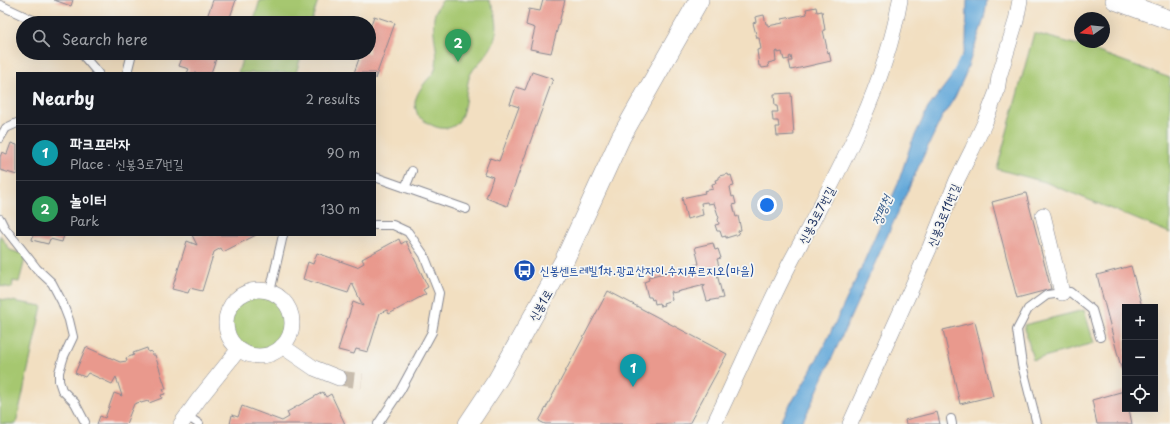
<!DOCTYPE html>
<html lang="en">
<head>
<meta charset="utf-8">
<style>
  :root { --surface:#171b24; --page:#242831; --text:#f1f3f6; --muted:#9ea1a6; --line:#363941; --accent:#d1495b }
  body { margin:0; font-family:"Playpen Sans","Poor Story",sans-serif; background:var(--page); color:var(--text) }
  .controls { position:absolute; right:12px; bottom:12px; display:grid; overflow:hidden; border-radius:0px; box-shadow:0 4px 16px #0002 }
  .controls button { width:36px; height:36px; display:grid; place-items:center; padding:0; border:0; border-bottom:1px solid var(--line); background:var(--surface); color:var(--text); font:20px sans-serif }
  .compass { position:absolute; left:1074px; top:12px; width:36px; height:36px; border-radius:50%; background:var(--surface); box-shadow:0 4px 16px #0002; rotate:255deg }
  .you { position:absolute; left:767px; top:205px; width:14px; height:14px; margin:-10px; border:3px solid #fff; border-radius:50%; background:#1a73e8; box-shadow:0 0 0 6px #1a73e833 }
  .badge { display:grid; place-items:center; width:26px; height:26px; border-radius:50%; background:var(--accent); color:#fff; font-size:13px; font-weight:700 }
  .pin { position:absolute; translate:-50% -33px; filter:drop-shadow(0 1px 2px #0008) }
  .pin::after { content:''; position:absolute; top:21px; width:14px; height:12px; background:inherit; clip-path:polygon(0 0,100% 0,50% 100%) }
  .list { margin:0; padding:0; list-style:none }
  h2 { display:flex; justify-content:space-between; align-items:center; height:52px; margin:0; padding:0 16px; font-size:17px }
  h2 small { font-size:13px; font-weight:400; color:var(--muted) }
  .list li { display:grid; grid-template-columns:26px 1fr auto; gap:12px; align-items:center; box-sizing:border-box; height:56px; padding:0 16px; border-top:1px solid var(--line) }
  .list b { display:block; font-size:15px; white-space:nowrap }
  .list p { margin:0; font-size:13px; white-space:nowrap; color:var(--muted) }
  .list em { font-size:13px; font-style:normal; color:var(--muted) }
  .icon { flex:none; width:22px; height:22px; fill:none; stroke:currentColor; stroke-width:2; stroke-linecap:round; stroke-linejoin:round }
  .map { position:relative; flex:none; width:1170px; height:424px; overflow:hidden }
  .search { position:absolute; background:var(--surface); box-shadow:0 4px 16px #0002; left:16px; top:16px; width:360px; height:44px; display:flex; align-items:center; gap:10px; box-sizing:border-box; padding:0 14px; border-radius:22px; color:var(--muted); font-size:15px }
  .panel { position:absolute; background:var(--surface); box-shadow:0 4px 16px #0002; left:16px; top:72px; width:360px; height:164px; border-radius:0px }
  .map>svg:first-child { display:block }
  .green { fill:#a6c770; stroke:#607b67 }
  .water { fill:#64a8d9; stroke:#406c9c }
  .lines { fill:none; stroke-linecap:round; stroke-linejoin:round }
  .stream { stroke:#64a8d9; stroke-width:5 }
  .building { fill:#e9998d }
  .minor-tunnel { stroke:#c7bcad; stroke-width:15; stroke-dasharray:15 8; stroke-linecap:butt }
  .service-casing { stroke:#868790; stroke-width:10 }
  .minor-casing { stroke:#868790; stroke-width:16 }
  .tertiary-casing { stroke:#868790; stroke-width:20 }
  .service { stroke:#fff; stroke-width:8 }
  .minor { stroke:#fff; stroke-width:15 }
  .tertiary { stroke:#fff; stroke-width:19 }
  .labels { text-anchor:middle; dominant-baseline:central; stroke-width:3.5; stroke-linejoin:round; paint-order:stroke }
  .street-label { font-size:12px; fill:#1b2f5e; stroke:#f6f6f2 }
  .transit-label { font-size:12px; fill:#164399; stroke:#f6f6f2; text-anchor:start }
  .water-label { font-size:13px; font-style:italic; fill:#355989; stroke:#f6f6f2 }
</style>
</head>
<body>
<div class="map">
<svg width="1170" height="424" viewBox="0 0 1170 424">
  <rect width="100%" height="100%" fill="#f6f6f2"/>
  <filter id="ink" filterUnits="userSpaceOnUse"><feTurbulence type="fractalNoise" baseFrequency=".025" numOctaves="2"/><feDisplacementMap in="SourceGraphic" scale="8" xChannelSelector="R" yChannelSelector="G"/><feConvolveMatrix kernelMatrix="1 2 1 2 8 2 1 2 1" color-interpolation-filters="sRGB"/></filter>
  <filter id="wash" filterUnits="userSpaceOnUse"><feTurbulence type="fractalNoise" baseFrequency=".012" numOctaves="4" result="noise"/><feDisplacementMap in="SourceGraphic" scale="16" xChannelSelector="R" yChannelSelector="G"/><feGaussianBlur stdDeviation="0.9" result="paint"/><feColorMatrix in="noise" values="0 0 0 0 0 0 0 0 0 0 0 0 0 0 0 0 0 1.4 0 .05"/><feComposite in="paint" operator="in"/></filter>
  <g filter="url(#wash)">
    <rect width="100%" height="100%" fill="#f2dfc1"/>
    <path class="green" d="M260 0H318L311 23H253Z
      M443 0H489C500 20 500 38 485 56 480 63 474 67 470 75 464 90 468 125 448 128 437 130 427 123 418 116 417 112 415 108 415 104 415 95 423 85 428 79 432 75 435 72 436 66 440 44 424 19 443 0Z
      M1034 33 1082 46 1170 78V233L1045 182 997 169Z
      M244 53H302L296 73H238Z
      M0 235 10 250 26 255 19 282 13 281 12 288 0 286Z
      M229 323a31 31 0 1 1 62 0a31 31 0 1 1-62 0Z
      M0 299 42 306 16 424H0Z
      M1084 310 1094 343 1033 360 1024 325Z"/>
    <path class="water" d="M967 0H987L984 19 965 75 955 97 941 119 922 159 808 411 801 424H780L789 406 804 383 826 342 859 273 897 186 911 144 928 108 959 67 966 43Z"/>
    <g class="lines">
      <path class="stream" d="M953 77 962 59"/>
    </g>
    <g id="blocks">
      <path class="building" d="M54 0H73L71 6Z
        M213 0H236L228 23H205Z
        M543 0H565L551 53 530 49 535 28 526 25 529 9 540 11Z
        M816 7 817 12 822 11 825 30H823L828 53 829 52 831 61 791 70 789 61H792L791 56 789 57 790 59 784 60 782 52 778 53V51L775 52 776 61 768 63 769 67 762 68 761 66H759L757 50 761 49 759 38H757L753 23 756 22 755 17 764 15 766 24H768V26L783 23 782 19 807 14 806 9Z
        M374 16 395 23 375 79V73H354L361 53H369V30Z
        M184 53H218L211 73H187L189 69 179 66Z
        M532 72 553 79 507 206 486 198 493 177 484 174 490 158 499 161 519 107 510 104 516 87 525 90Z
        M791 93 794 135 777 136 776 127H779L778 121H773L772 112H778L777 106H775L774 94Z
        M11 143 17 145V175L0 170V157L2 152 7 154Z
        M728 174 729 176 731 175 734 186 730 187 732 197 734 196 736 204 733 205 736 217 738 216 741 230 738 231 739 234 726 238V236L722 237 720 231H717L715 225 719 224 718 219 719 218 714 203 708 204 707 202 701 203 703 215 687 219 682 198 705 193 704 191 713 189 712 184 716 183 715 180 719 179V176Z
        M1026 193 1051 289 1017 298 992 202Z
        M33 235H64L62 242 50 239 48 244 32 240Z
        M192 235H256L223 252 221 248 214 252 202 291 190 288 188 293 172 289 187 241 197 245Z
        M399 239 401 244 406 241 428 287 423 290 426 294 389 314 387 310 380 313 368 352 356 349 354 354 338 350 353 302 363 306 352 283 348 293 303 279 308 262 313 264 317 253 357 267 364 263 362 259Z
        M713 243 715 250 718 249 721 258 717 259 721 273 717 274 723 298 707 301 703 287 705 286V285L672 293V291L670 292 672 300 663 303 664 305 660 306 659 303 655 304 654 299 652 300 651 297H648L644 282 649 280 648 277 699 264 695 247Z
        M1131 266 1142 307H1125V370L1122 371 1097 275Z
        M608 291 727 354 689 424H545L539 421Z
        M975 322 993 396 960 404 943 330Z
        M86 347 120 362 127 361 126 358 134 355 133 353 147 348 148 352 151 351 152 355H155L166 389H163L165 394 161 395 162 398 149 403 148 401 141 403 140 402 134 404 126 424H97L100 416 105 418 114 393 122 396 116 377 112 384 88 373 85 377 75 373Z
        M1124 391 1125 409H1129L1132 424H1097L1092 400Z
        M323 392 326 397 331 394 345 424H230L232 415 238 417 242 406 282 421 289 417 287 412Z
        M937 412 940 424H906L905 420Z"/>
    </g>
  </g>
  <g filter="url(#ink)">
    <use href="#blocks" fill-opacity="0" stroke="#868790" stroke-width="1"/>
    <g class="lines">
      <path class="minor-tunnel" d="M339 378 362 381"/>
      <defs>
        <path id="service" d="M0 5 39 23
          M81 53 98 73
          M127 73 132 53
          M0 138 6 128 17 123
          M375 177 466 209
          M405 188 412 171
          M0 219 4 227 37 269 52 283 62 302 69 320 73 337 64 356 59 372V381L62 390 75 403 85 422
          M375 225H393L408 232 424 255 439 293 432 332 400 391 378 424
          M270 292 283 235
          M187 416 199 424
          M951 419 952 424
          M1037 424 1022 365 1017 330 1028 309 1047 295 1070 292 1092 310 1100 337"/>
        <path id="minor" d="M1043 215 1062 293
          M226 323a33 33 0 1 1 66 0a33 33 0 1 1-66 0Z
          M282 346 314 368 339 378
          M181 424 199 399 239 349
          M714 424C739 372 763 316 789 265 833 182 884 94 900 0
          M850 424 930 247 957 180 972 150 985 122 997 91 999 77 1016 21 1020 0"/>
        <path id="tertiary" d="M1115 0 1170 20
          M468 424 498 379 564 261 621 137 699 0"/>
      </defs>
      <use href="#service" class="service-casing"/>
      <use href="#minor" class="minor-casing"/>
      <use href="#tertiary" class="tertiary-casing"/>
      <use href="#service" class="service"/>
      <use href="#minor" class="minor"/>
      <use href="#tertiary" class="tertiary"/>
    </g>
  </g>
  <defs>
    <symbol id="bus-disc" viewBox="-11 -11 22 22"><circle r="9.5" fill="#1a4fb4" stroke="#f6f6f2"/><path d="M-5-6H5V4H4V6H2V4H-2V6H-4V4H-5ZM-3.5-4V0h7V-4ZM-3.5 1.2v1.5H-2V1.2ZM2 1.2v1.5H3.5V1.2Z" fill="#fff"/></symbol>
  </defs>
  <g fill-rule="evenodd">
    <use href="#bus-disc" x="512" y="258" width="25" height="25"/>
  </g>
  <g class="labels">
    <g class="street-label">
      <text transform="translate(816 215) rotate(-62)">신봉3로7번길</text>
      <text transform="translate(943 215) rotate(-68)">신봉3로11번길</text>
      <text transform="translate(540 305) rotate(-60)">신봉1로</text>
    </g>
    <g class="transit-label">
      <text x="540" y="270">신봉센트레빌1차.광교산자이.수지푸르지오(마을)</text>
    </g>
    <g class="water-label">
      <text transform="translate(881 210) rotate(-67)">정평천</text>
    </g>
  </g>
</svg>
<div class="controls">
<button>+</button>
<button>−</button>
<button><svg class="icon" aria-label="locate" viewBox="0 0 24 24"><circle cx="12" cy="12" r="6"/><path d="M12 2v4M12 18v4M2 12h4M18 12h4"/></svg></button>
</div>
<svg class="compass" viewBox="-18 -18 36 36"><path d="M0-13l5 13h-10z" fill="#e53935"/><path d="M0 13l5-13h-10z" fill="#9ea1a6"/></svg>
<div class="you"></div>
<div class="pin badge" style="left:633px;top:387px;background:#0f9aa8">1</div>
<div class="pin badge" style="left:458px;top:62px;background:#2e9e5b">2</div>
<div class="search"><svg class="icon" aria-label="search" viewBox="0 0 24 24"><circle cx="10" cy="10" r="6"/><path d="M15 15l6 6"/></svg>Search here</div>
<section class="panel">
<h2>Nearby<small>2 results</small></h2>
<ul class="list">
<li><span class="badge" style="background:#0f9aa8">1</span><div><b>파크프라자</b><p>Place · 신봉3로7번길</p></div><em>90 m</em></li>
<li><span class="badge" style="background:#2e9e5b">2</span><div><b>놀이터</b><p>Park</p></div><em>130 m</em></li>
</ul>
</section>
</div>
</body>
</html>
